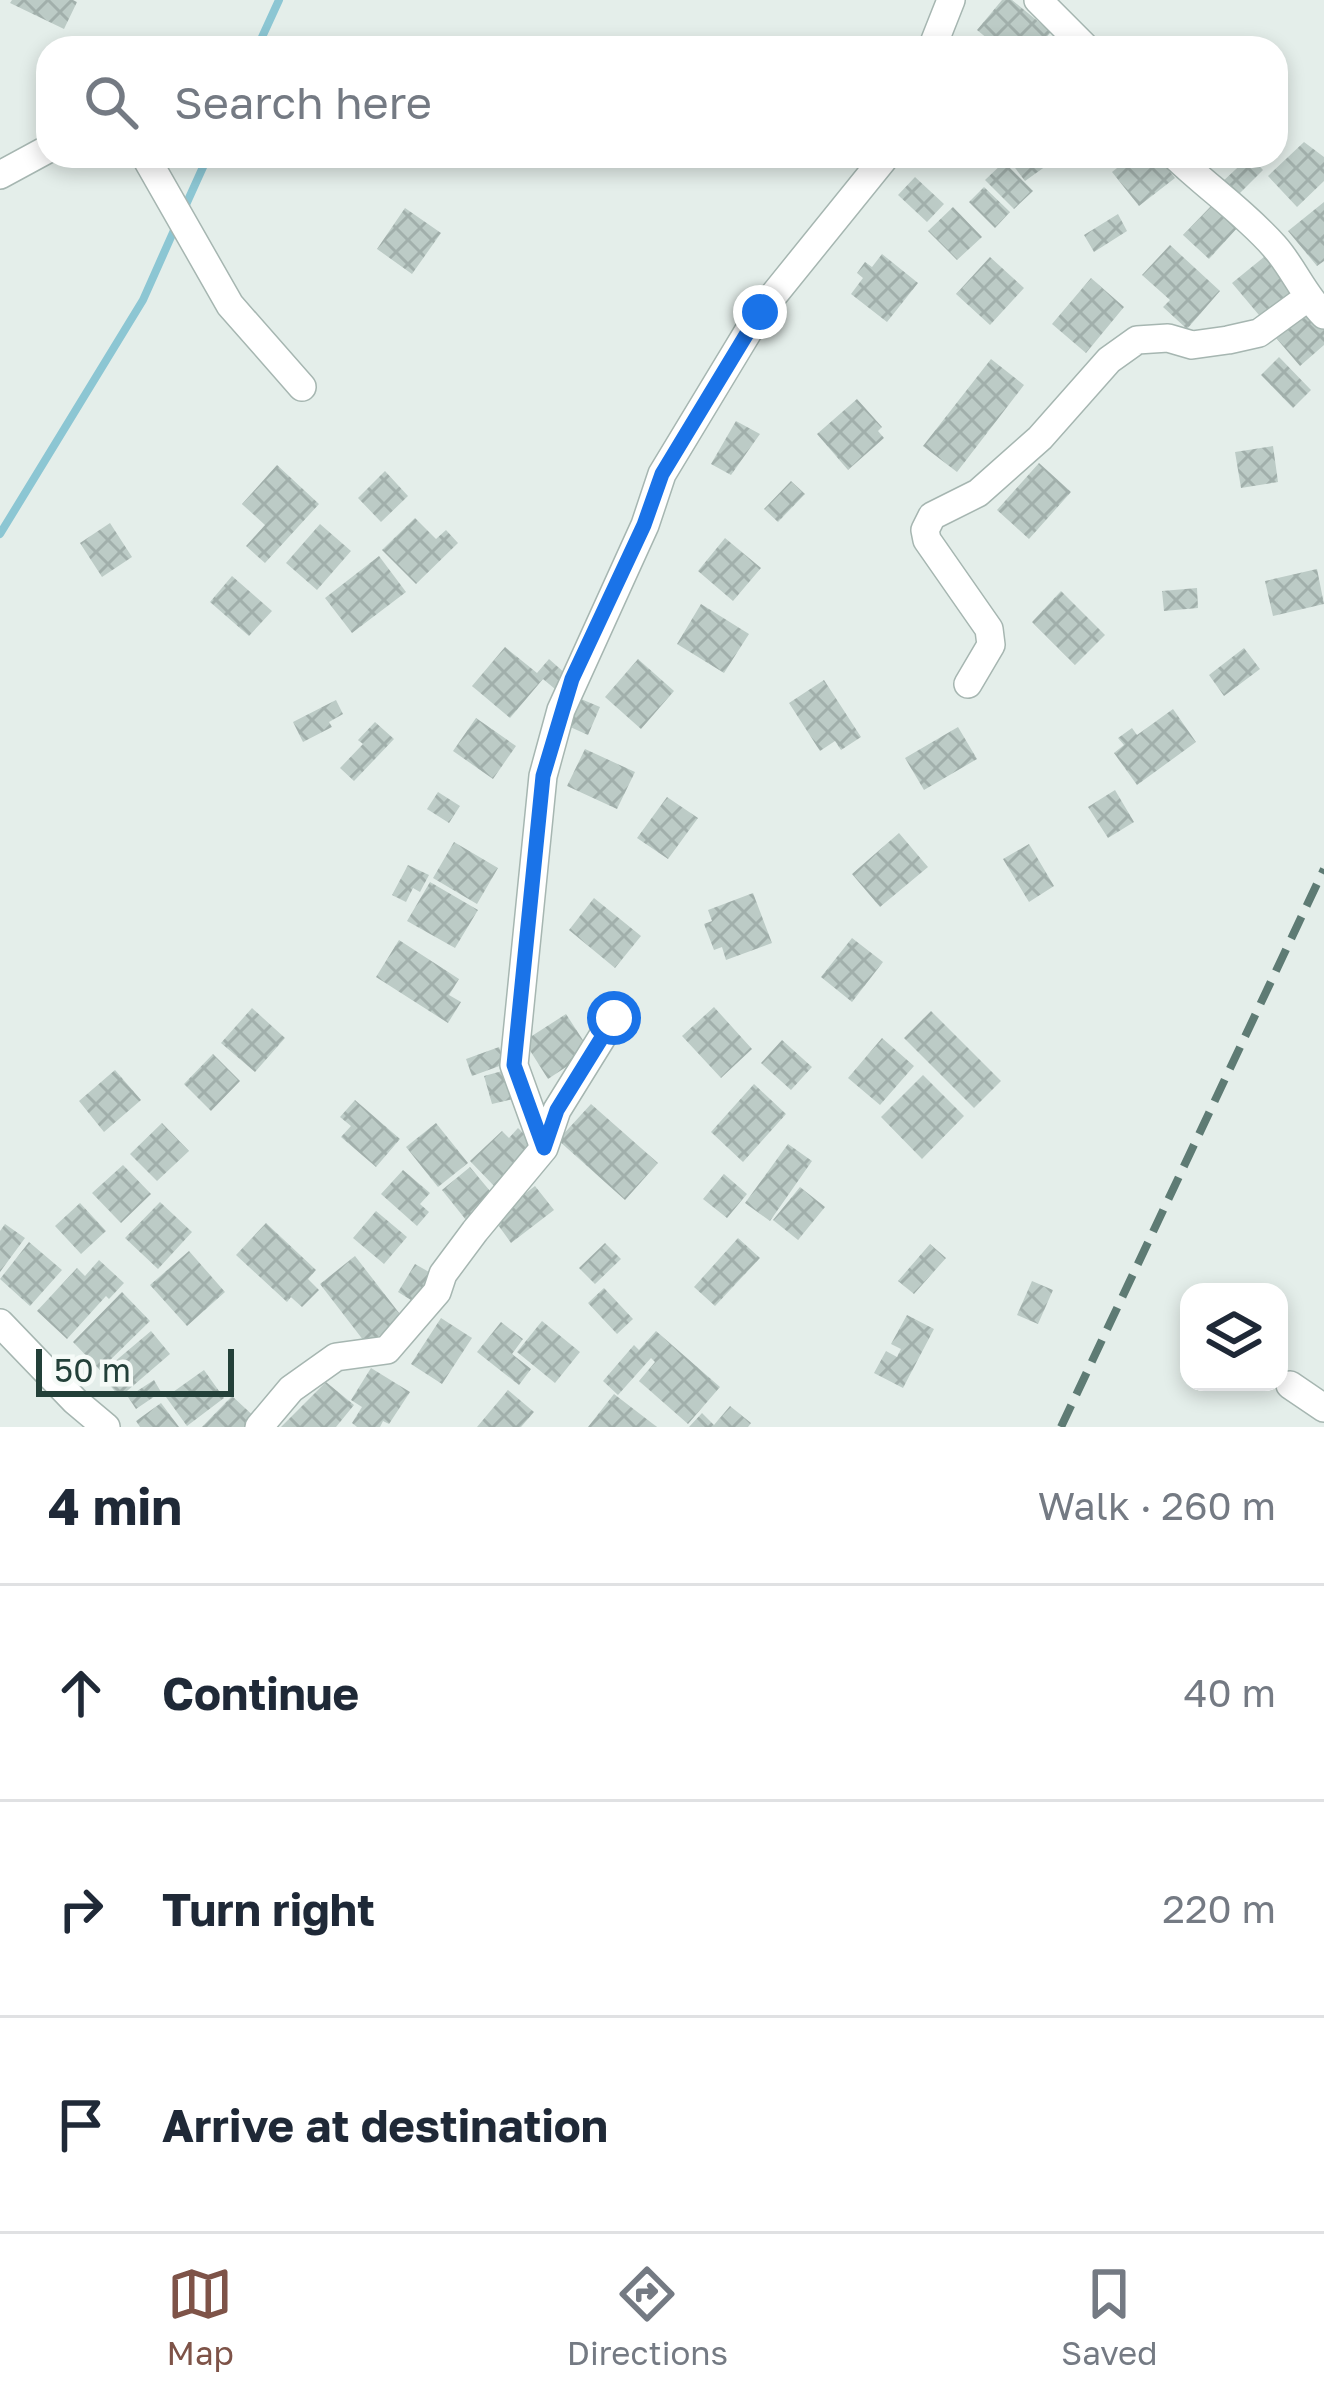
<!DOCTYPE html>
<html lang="en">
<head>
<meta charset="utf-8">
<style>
  :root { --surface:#fff; --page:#f2f2f3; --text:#1f2937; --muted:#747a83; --line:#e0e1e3; --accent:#7e5348 }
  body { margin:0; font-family:"Golos Text",sans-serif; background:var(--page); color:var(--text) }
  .controls { position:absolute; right:36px; bottom:36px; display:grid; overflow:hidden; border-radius:24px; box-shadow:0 6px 18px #0003 }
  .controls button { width:108px; height:108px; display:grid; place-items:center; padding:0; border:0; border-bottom:3px solid var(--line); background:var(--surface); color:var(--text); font:60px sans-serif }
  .scale { position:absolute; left:36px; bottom:30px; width:198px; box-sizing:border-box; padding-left:12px; border:6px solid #234039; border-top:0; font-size:33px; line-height:42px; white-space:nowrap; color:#234039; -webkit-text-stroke:9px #f5faf7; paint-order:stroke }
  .stop { position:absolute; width:36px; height:36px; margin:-27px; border:9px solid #1a73e8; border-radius:50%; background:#fff }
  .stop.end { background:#1a73e8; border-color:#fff; box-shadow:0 3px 12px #0008 }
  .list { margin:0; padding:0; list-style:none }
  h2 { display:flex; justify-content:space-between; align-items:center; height:156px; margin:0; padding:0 48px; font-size:51px }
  h2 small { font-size:39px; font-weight:400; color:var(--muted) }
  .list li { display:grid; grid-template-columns:78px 1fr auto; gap:36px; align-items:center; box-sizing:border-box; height:216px; padding:0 48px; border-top:3px solid var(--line) }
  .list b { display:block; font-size:45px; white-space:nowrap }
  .list em { font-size:39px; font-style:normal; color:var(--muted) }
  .icon { flex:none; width:66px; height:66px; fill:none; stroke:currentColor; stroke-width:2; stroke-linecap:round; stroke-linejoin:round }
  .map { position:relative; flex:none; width:1324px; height:1427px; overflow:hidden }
  .search { position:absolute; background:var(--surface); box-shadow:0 6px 18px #0003; left:36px; right:36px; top:36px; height:132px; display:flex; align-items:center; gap:30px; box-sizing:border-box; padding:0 42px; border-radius:36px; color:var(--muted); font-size:45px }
  .sheet { height:804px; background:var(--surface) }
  nav { display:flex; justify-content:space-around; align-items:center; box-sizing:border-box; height:168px; border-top:3px solid var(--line); background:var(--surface); font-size:33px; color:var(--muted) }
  nav a { display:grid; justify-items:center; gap:6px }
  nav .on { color:var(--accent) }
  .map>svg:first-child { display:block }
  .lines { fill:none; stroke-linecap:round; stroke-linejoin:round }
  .stream { stroke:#8cc6d3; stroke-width:8 }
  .building { fill:url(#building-cross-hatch) }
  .minor-casing { stroke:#a6b6b1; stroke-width:30 }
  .minor { stroke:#fff; stroke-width:27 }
  .rail { stroke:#5e7b74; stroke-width:8; stroke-dasharray:24 12; stroke-linecap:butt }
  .route { stroke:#1a73e8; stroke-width:15 }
</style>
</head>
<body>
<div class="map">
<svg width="1324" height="1427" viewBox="0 0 1324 1427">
  <defs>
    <pattern id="building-cross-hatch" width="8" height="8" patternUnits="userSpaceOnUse" patternTransform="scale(3)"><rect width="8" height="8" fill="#bccbc6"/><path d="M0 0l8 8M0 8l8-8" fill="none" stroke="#a1afab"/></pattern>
  </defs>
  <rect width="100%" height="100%" fill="#e4eeea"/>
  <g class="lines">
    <path class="stream" d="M257 48 279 0
      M184 209 208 156
      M0 534 143 300 175 228"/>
  </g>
  <path class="building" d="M12 0H73L77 2 64 29 10 3Z
    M1002 0H1012L1051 32 1037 48H999L977 30Z
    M1304 142 1324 157V181L1297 207 1268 176Z
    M1006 156H1060L1025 181Z
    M1132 156H1158L1175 178 1139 206 1112 172Z
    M1250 156 1263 170 1235 198 1221 183Z
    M1004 162 1033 191 1014 209 985 180Z
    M915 177 944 204 927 222 898 195Z
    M984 187 1010 212 995 228 969 202Z
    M1324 202V261L1317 266 1288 231Z
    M1214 203 1239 226 1209 259 1183 235Z
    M953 207 982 237 957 260 928 231Z
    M405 208 441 233 412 274 377 249Z
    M1118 214 1127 231 1094 252 1084 235Z
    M1170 245 1220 291 1187 329 1163 307 1170 300 1142 275Z
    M882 254 918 283 887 322 851 294 863 278 857 273 865 262 872 267Z
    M990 257 1024 288 990 325 956 294Z
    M1264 257 1296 295 1264 321 1232 283Z
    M1091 278 1124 307 1086 353 1052 324Z
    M1303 304 1324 330V345L1300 366 1271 332Z
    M1279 357 1311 390 1293 408 1261 375Z
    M991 359 1024 385 957 472 923 446Z
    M857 399 882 427 878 431 884 438 848 470 817 434Z
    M736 421 760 434 731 475 711 464Z
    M1273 446 1278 482 1241 488 1235 452Z
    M1039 463 1071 492 1029 539 997 510Z
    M277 465 319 504 265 563 246 546 265 525 242 504Z
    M385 471 408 496 381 522 358 498Z
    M791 481 805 494 778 522 764 509Z
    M415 518 436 539 446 530 458 543 416 584 382 550Z
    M110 523 132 557 102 577 80 543Z
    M320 524 351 551 317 590 286 563Z
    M725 538 761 568 733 601 698 571Z
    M379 556 406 592 352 633 325 598Z
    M1317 569 1324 604 1273 616 1265 581Z
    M232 576 272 611 249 636 210 602Z
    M1197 588 1198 608 1164 611 1162 591Z
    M1061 591 1105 635 1075 665 1032 622Z
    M701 604 749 634 724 673 677 644Z
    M505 647 537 673 549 659 567 675 555 689 543 679 510 718 472 686Z
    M1244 648 1260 669 1224 696 1209 675Z
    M638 659 674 691 641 729 605 697Z
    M824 680 861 737 841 750 835 741 820 751 789 703Z
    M581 699 600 707 588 735 568 726Z
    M336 700 343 714 329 722 332 727 303 742 293 722Z
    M1173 709 1196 742 1137 785 1114 753 1124 745 1118 738 1132 728 1137 735Z
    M476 718 516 746 493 779 453 751Z
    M375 722 394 739 354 781 340 768 363 744 358 740Z
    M958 727 977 759 924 790 905 758Z
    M585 749 635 772 617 809 567 786Z
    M1115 790 1134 822 1108 838 1088 807Z
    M438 792 460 806 449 823 427 809Z
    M667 797 698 818 668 859 637 838Z
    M899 833 928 867 880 907 852 874Z
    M454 842 498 868 477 904 433 878Z
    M1029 844 1054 886 1029 902 1003 859Z
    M408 865 429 875 420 892 413 888 406 902 392 895Z
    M430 882 478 910 455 948 407 921Z
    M753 893 772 943 726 960 722 947 714 950 704 924 712 921 708 910Z
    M594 898 641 936 615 968 569 930Z
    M852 938 883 962 852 1002 821 977Z
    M399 940 459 979 449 995 461 1002 448 1023 376 977Z
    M714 1007 752 1049 721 1078 682 1036Z
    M252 1008 285 1038 255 1072 221 1043Z
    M931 1011 1001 1081 974 1108 904 1038Z
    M566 1014 590 1051 548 1079 524 1041Z
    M882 1038 914 1066 880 1105 848 1078Z
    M782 1040 812 1067 791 1090 761 1063Z
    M499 1047 505 1064 472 1076 466 1059Z
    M213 1054 240 1081 211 1111 184 1084Z
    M115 1070 141 1100 104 1132 79 1101Z
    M506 1070 513 1099 492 1104 484 1076Z
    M923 1075 964 1116 922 1159 881 1117Z
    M754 1084 786 1114 743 1162 711 1132Z
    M355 1100 400 1139 376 1167 341 1137 351 1126 340 1117Z
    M591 1104 658 1163 625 1200 558 1140Z
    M162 1123 189 1151 157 1181 130 1154Z
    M436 1123 468 1163 438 1187 406 1147Z
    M518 1128 535 1145 496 1188 470 1161 502 1131 509 1138Z
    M788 1144 812 1161 770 1221 745 1203Z
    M123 1165 151 1194 121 1223 92 1193Z
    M470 1167 495 1197 466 1220 442 1190Z
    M403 1170 430 1193 420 1204 429 1212 417 1226 381 1194Z
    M724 1174 747 1194 727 1218 703 1199Z
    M535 1186 554 1210 511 1243 493 1218Z
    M800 1187 825 1207 798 1240 773 1220Z
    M160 1202 192 1232 158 1269 125 1238Z
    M80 1203 106 1231 81 1254 55 1226Z
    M376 1211 407 1237 384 1264 353 1238Z
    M266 1223 316 1270 308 1279 319 1290 302 1307 291 1297 287 1302 236 1255Z
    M5 1224 25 1238 0 1272V1231Z
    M738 1238 760 1258 715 1306 694 1287Z
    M29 1242 62 1270 30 1306 0 1279Z
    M605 1243 621 1259 595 1284 579 1268Z
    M930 1244 946 1258 914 1294 898 1281Z
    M189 1251 225 1292 187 1326 150 1285Z
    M355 1256 403 1318 367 1345 320 1284Z
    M99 1260 124 1283 109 1299 106 1296 67 1339 37 1311 77 1268 85 1276Z
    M415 1264 436 1276 419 1305 398 1292Z
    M1032 1281 1053 1290 1038 1324 1017 1315Z
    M604 1288 633 1319 617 1334 588 1303Z
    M122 1292 150 1321 100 1370 73 1342Z
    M907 1315 934 1329 903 1388 874 1373 886 1351 897 1357 901 1349 891 1344Z
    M441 1318 472 1338 442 1384 411 1364Z
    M542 1321 580 1352 555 1383 517 1352Z
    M501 1322 523 1339 512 1354 531 1369 519 1385 477 1352Z
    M151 1331 170 1354 120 1397 100 1374Z
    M656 1331 720 1387 688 1424 639 1381 655 1362 651 1358 618 1395 603 1381 634 1345 639 1350Z
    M371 1368 410 1392 389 1424 383 1421 380 1427H357L352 1423 362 1407 351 1400Z
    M204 1370 224 1398 187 1426 166 1397Z
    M154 1380 161 1392 136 1409 128 1397Z
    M326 1382 354 1405 336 1427H281Z
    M508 1390 534 1412 521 1427H477Z
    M614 1394 657 1427H588Z
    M232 1396 260 1422 255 1427H202Z
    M161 1403 179 1427H140L136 1421Z
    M730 1406 751 1423 748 1427H689L702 1413 714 1425Z"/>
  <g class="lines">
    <defs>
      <path id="minor" d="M1038 0 1086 48
        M932 48 951 0
        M145 156 230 305 302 387
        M1175 156C1207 187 1244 212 1274 246 1293 267 1303 294 1324 315
        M0 175 48 149
        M968 684 991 645 989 629 927 540 925 530 932 516 978 493 1040 438 1109 360 1137 340 1168 338 1192 345 1228 340 1259 333 1307 298
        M544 1148 514 1065 543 776 561 710 645 525 662 474 760 312 886 156
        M0 1323 75 1401 106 1427
        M1290 1385 1324 1408
        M259 1427 291 1389 336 1357 387 1350 437 1292 443 1274 475 1231 544 1148 557 1110 614 1018"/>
    </defs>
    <use href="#minor" class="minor-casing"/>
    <use href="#minor" class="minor"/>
    <path class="rail" d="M1061 1427 1324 869"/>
  </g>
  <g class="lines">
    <path class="route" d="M614 1018 557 1110 544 1148 514 1065 543 776 572 679 644 525 662 474 760 312"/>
  </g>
</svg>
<div class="controls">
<button><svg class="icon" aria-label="layers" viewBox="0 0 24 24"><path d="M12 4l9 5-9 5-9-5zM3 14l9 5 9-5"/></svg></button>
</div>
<div class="scale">50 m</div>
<div class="stop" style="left:614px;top:1018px"></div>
<div class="stop end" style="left:760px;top:312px"></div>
<div class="search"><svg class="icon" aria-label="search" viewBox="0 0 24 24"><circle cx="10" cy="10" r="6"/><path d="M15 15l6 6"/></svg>Search here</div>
</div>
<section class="sheet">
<h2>4 min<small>Walk · 260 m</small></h2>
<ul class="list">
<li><svg class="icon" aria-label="ahead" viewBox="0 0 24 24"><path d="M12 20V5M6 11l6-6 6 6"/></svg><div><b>Continue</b></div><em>40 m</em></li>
<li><svg class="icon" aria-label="right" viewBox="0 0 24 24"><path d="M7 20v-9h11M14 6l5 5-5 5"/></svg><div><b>Turn right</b></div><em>220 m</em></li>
<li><svg class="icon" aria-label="arrive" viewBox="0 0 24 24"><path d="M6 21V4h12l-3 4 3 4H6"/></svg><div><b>Arrive at destination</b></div></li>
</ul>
</section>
<nav>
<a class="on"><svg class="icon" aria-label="map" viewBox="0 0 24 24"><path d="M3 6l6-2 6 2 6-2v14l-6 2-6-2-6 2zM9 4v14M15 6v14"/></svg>Map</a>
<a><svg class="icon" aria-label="directions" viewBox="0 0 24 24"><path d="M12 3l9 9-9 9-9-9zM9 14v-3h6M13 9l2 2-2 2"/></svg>Directions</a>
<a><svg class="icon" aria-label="saved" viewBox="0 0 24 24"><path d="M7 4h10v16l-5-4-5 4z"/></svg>Saved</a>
</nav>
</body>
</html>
